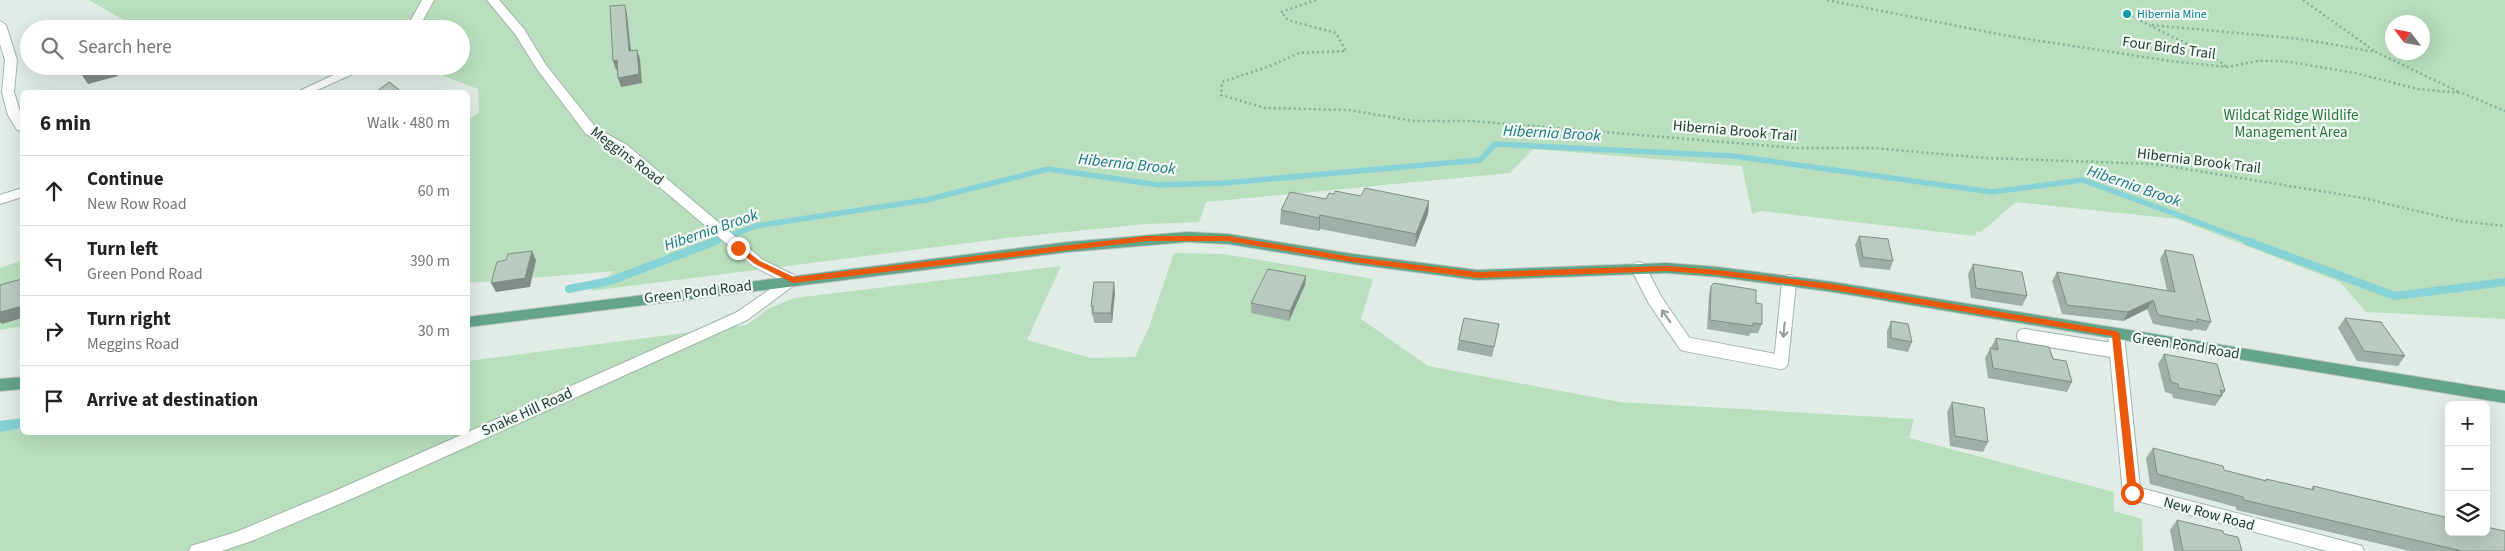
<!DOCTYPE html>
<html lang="en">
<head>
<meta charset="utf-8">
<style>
  :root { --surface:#fff; --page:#f2f2f2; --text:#222; --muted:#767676; --line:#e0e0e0 }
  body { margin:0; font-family:"Source Sans 3",sans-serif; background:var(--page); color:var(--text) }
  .controls { position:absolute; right:15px; bottom:15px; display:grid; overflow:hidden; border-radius:8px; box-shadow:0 5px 20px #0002 }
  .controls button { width:45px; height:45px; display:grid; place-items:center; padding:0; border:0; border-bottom:1px solid var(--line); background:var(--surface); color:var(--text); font:25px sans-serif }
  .compass { position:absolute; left:2385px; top:15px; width:45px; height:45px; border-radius:50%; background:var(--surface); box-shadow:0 5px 20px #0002; rotate:302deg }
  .stop { position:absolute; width:15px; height:15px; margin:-11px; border:4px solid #ea580c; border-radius:50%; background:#fff }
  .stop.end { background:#ea580c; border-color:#fff; box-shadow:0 1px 5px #0008 }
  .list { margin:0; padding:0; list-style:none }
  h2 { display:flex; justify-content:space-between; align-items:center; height:65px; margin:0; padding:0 20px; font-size:21px }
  h2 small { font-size:16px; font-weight:400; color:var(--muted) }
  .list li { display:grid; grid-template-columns:32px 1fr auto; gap:15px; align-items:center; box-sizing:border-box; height:70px; padding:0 20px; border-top:1px solid var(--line) }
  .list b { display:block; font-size:19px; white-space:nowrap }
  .list p { margin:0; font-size:16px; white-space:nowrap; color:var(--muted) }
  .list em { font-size:16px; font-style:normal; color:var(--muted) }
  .icon { flex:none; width:28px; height:28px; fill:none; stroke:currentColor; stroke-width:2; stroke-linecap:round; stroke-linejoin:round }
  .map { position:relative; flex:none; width:2505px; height:551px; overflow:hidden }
  .search { position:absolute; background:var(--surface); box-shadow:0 5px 20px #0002; left:20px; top:20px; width:450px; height:55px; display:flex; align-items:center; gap:12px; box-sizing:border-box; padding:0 18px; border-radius:28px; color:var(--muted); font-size:19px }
  .panel { position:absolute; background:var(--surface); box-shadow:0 5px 20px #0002; left:20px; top:90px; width:450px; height:345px; border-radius:8px }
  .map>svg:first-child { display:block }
  .green { fill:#b9dfbe; fill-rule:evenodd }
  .water { fill:#86d2d4 }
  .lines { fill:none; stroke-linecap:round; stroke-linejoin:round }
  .stream-far1 { stroke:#86d2d4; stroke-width:5.5 }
  .stream { stroke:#86d2d4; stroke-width:8 }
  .lane-casing { stroke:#a3b4ac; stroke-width:16 }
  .street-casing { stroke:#a3b4ac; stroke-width:2 }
  .primary-casing { stroke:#c1c9c6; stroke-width:2 }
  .path { stroke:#80b19c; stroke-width:2.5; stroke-dasharray:2 3; stroke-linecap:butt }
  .lane { stroke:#fff; stroke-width:14 }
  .street { fill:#fff; fill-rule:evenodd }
  .primary { fill:#63a48b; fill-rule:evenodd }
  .wall { fill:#9faea6 }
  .shaded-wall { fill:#828d87 }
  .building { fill:#b9cac1; stroke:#828d87 }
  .oneway { stroke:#909e98 }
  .route { fill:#ea580c }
  .culture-dot { fill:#0f9aa8; stroke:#f2f9f4; stroke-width:2 }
  .labels { text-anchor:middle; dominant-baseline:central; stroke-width:4.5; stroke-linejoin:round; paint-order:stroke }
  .far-culture-label { font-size:12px; fill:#0d838f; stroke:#f2f9f4; text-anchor:start }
  .street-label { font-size:15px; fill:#203e32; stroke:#f2f9f4 }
  .park-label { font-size:15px; fill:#29773d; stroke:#f2f9f4 }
  .water-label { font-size:16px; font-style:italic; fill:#18787d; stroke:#f2f9f4 }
</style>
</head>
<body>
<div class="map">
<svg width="2505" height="551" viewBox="0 0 2505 551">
  <rect width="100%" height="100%" fill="#e1ece6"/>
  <path class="green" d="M89 0H2505V319L2366 312 2340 282 2177 219 2016 202 1981 232 1977 231 1975 236 1761 211 1752 214 1742 166 1533 149 1510 173 1206 202 1199 222 1146 224 1007 238 590 291 614 271 468 283V121L479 112 478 89 417 66H461V29H139ZM2392 22H2422V52H2392Z
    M1174 253 1223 254 1373 279 1361 319 1428 366 1620 402 1914 419 1909 438 2114 492V511L2142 519 2143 551H0V432L22 428V432H468V361L747 325 768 309 794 298 1061 266 1027 340 1091 358 1135 357 1149 327Z
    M22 260V326L0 330V268Z"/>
  <path class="water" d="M22 418V428L0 432V421Z"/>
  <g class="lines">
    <path class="stream-far1" d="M713 242 756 226 926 200 1048 169 1159 185 1224 183 1480 160 1495 144 1733 156 1992 192 2083 180 2251 242"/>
    <path class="stream" d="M2247 241 2395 296 2505 282
      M569 289 610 281 716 241"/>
    <defs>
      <path id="lane" d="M1639 269 1655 300 1685 344 1781 362 1789 282
        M2024 336 2118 351"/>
      <path id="street" d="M422 0H434L418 29H406Z
        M487 0H499L524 29 546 65 596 128 627 145 763 260 798 277 801 280 747 320 349 500 249 542 221 551H189L191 546 236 532 337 490 713 323 737 312 782 281 753 266 617 151 586 134 537 69 515 34Z
        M0 21 6 25 17 60 14 92 22 118V131L17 130 8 115 2 92 5 60 0 44Z
        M353 66H370L313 92H297Z
        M22 188V197L0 204V195Z
        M2116 329 2122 330 2124 334 2140 488 2355 544 2362 546 2364 551H2327L2126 498 2123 493 2108 334 2110 330Z"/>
      <path id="primary" d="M1187 232 1228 234 1353 254 1477 270 1667 263 1718 267 1833 282 2505 391V403L1833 292 1718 277 1667 273 1477 280 1353 264 1228 244 1187 242 1068 252 468 327V317L1068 242Z
        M22 377V389L0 391V379Z"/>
    </defs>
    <use href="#lane" class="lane-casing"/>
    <use href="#street" class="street-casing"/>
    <use href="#primary" class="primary-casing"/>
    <path class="path" d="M1316 0 1281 12 1288 20 1336 33 1346 51 1299 53 1270 66 1222 82 1221 95 1265 108 1349 110 1414 121H1472L1796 148H1874L1985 158 2155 164 2363 198 2459 221 2505 226
      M1827 0 2008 36 2170 61 2227 67 2258 61H2284L2355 73 2418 89 2462 93 2505 111
      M2303 0 2376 52
      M2127 14 2215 58 2227 67
      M2152 25 2301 39 2376 52 2459 92"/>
    <use href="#lane" class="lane"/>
    <use href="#street" class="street"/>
    <use href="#primary" class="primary"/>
  </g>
  <path class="wall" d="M1334 194 1429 201 1428 214 1415 247 1320 229 1319 231 1280 224 1281 210 1326 199Z
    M1859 236 1893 261 1890 270 1860 267 1855 245Z
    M2165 250 2211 322 2206 331 2194 329 2192 331 2153 324 2147 309 2123 321 2062 314 2052 281 2057 272 2167 291 2160 259Z
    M1973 264 2027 296 2022 306 1971 298 1968 274Z
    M1306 276 1305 285 1289 321 1251 313V303Z
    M1711 286 1756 303 1762 324 1758 333H1750L1749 336 1707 329 1709 295Z
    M1115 292 1112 323H1094L1093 316H1092L1091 306Z
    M2345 318 2405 356 2398 366 2357 361 2338 328Z
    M1891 321 1912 342 1908 352 1887 348V331Z
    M1497 334 1492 357 1457 350 1459 340Z
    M1996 338 2053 359 2072 382 2067 392 1988 378 1985 358Z
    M2164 354 2225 391 2215 406 2173 398 2172 394 2165 392 2158 364Z
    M1952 402 1988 442 1983 452 1950 446 1947 412Z
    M2153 448 2224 470 2265 480 2266 479 2311 490 2313 486 2505 551H2410L2236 510V507L2150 484 2146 458Z
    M2177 520 2224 534 2242 551H2174L2170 530Z"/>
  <path class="shaded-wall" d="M625 5 627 14 632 60 629 51Z
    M637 50 640 59 642 83 621 87 618 78Z
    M617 60 620 69 616 70 613 61Z
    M112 66H114L118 76 88 84 82 75Z
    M1429 201 1428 214 1415 247 1416 234Z
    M1320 215V229L1319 231V218Z
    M532 251 536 260 530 287 496 292 491 283Z
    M1306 276 1305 285 1289 321 1290 311Z
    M1114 282 1115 292 1112 323 1111 313Z
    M2153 300 2147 309 2123 321 2128 312Z
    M22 306V318L2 324 0 322V312Z"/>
  <path class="building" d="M625 5 629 51 637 50 639 74 618 78 617 60 613 61 610 6Z
    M79 66H112L82 75Z
    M389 82 402 92H376Z
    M1365 188 1429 201 1416 234 1320 215 1319 218 1281 210 1290 192 1326 199 1329 193 1334 194 1335 191 1361 196Z
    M1859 236 1888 239 1893 261 1863 257Z
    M2165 250 2193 255 2211 322 2197 319 2198 322 2158 315 2153 300 2128 312 2067 305 2057 272 2175 292Z
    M532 251 525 278 491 283 497 262 506 260 508 254Z
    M1973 264 2022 272 2027 296 1976 288Z
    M1268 269 1306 276 1290 311 1251 303Z
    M22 279V306L0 312V285Z
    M1094 282H1114L1111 313H1093V306H1091Z
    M1714 283 1756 290V303L1762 304V324L1753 323V326L1710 320 1711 286Z
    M1464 318 1499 324 1494 347 1459 340Z
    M2345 318 2381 322 2405 356 2364 351Z
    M1891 321 1908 324 1912 342 1891 338Z
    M1996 338 2049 347 2053 359 2066 361 2072 382 1993 368 1990 348 1998 350Z
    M2164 354 2217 364 2225 391 2220 390 2222 396 2179 388 2178 384 2171 382Z
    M1952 402 1984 408 1988 442 1955 436Z
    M2153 448 2223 466 2224 470 2266 481V479L2314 490 2313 486 2449 518V532H2486V527L2505 531V551H2462L2244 500 2243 497 2157 474Z
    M2177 520 2223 531 2224 534 2238 537 2242 551H2183Z"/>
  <defs><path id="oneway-shaft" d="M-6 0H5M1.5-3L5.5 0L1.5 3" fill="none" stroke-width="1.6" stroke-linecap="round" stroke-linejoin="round" transform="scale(1.25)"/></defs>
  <g class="oneway">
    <use href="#oneway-shaft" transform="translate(1666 316) rotate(-125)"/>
    <use href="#oneway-shaft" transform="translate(1784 330) rotate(95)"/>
  </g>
  <path class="route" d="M1147 236H1228L1353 257 1478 272 1667 266 1718 270 1833 284 2116 331 2120 334 2137 493 2132 497 2128 493 2112 336 1833 290 1718 275 1667 271 1478 278 1353 262 1228 241H1147L793 283 755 264 734 248 740 246 760 261 794 277Z"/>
  <circle class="culture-dot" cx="2127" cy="14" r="5"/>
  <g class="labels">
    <g class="far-culture-label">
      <text x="2137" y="14">Hibernia Mine</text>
    </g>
    <g class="street-label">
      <text transform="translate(2169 48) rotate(8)">Four Birds Trail</text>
      <text transform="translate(1735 131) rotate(5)">Hibernia Brook Trail</text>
      <text transform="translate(627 156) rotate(37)">Meggins Road</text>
      <text transform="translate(2199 161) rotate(7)">Hibernia Brook Trail</text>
      <text transform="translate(698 292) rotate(-7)">Green Pond Road</text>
      <text transform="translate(2186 346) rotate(9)">Green Pond Road</text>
      <text transform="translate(527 412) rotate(-24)">Snake Hill Road</text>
      <text transform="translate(2209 514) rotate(15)">New Row Road</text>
    </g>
    <g class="park-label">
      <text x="2291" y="115">Wildcat Ridge Wildlife<tspan x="2291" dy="17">Management Area</tspan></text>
    </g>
    <g class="water-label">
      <text transform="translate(1552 133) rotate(3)">Hibernia Brook</text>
      <text transform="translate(1127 164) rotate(6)">Hibernia Brook</text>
      <text transform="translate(2134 186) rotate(19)">Hibernia Brook</text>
      <text transform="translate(711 230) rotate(-19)">Hibernia Brook</text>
    </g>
  </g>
</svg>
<div class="controls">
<button>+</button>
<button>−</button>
<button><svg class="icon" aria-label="layers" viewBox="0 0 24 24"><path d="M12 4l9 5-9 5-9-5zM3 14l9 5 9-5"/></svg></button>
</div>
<svg class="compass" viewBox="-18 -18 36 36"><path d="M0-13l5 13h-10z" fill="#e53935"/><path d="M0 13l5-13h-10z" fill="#767676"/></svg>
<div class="stop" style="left:2132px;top:493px"></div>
<div class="stop end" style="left:738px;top:248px"></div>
<div class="search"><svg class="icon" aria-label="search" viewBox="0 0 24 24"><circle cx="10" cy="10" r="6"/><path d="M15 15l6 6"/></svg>Search here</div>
<section class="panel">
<h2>6 min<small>Walk · 480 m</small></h2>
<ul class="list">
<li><svg class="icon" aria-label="ahead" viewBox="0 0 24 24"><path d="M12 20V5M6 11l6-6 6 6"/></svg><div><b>Continue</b><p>New Row Road</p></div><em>60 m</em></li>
<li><svg class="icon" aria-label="left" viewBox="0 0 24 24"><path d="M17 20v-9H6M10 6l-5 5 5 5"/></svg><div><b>Turn left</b><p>Green Pond Road</p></div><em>390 m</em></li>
<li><svg class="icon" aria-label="right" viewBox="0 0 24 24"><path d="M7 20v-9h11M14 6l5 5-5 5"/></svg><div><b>Turn right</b><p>Meggins Road</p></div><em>30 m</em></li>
<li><svg class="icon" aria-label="arrive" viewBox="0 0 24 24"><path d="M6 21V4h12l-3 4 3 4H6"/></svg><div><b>Arrive at destination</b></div></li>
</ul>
</section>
</div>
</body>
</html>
